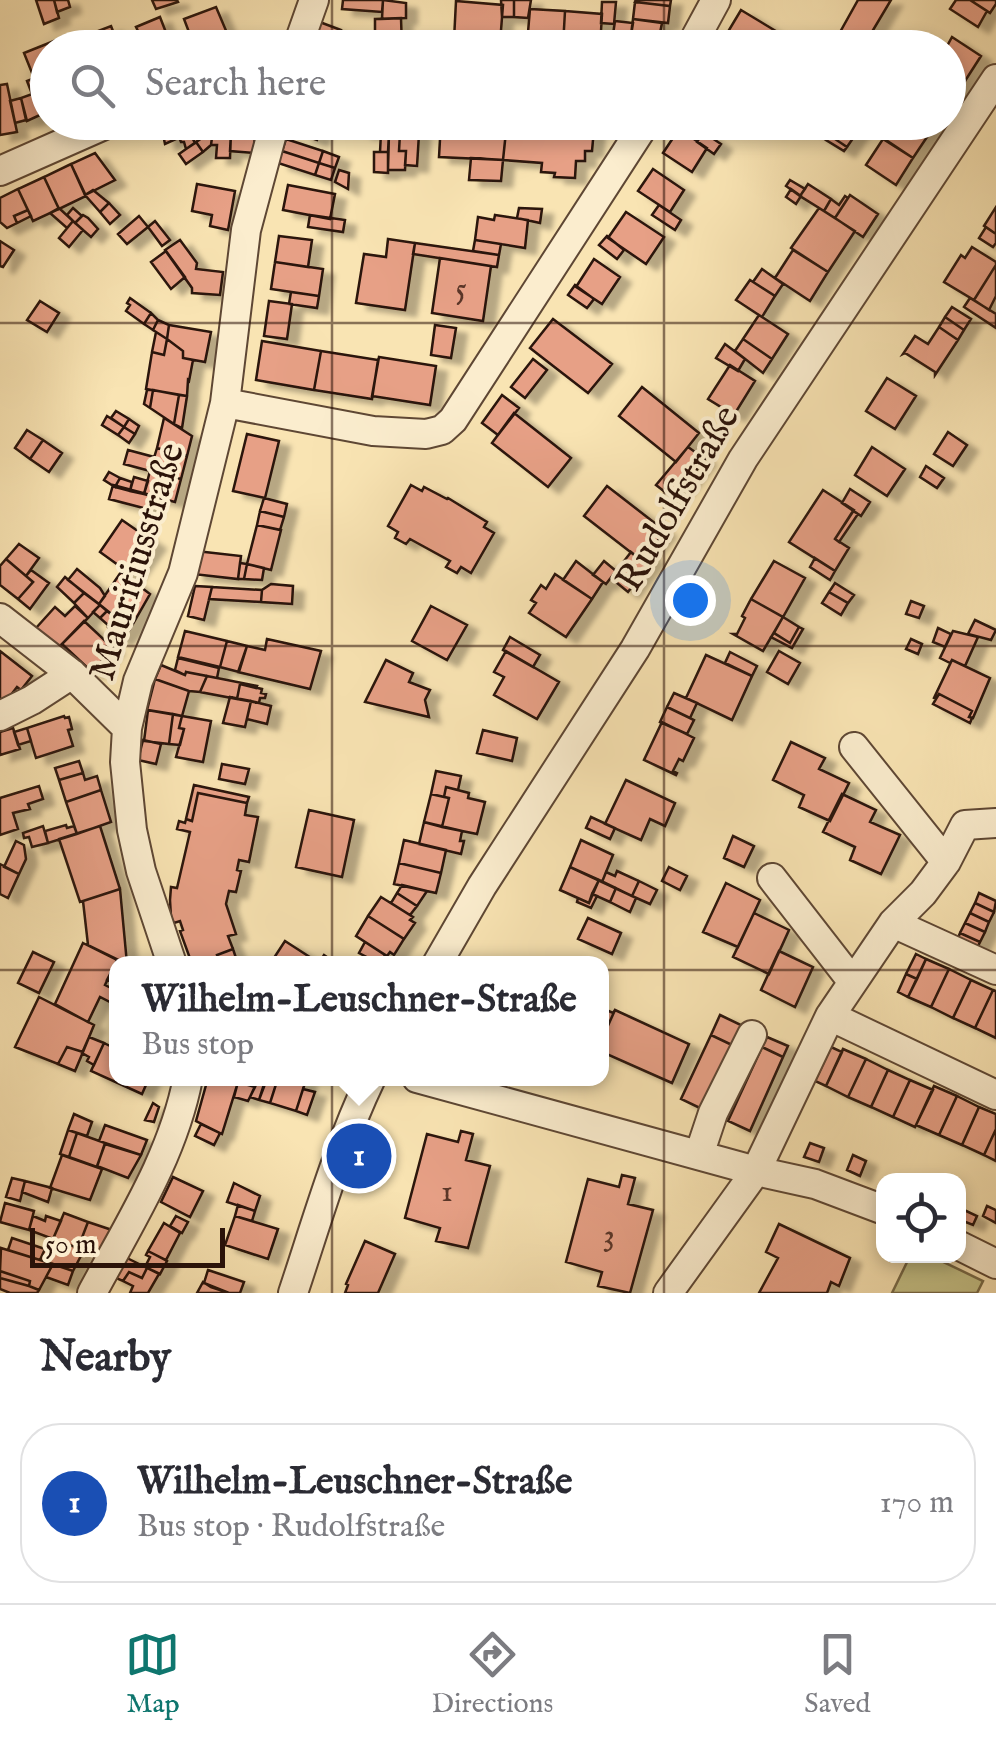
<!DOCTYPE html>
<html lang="en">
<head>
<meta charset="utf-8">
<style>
  :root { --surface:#fff; --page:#f7f7f7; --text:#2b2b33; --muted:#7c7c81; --line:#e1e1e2; --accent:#0f766e }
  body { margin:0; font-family:"IM FELL English",serif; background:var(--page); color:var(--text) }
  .controls { position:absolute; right:30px; bottom:30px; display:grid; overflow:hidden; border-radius:20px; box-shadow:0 5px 15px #0003 }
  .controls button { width:90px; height:90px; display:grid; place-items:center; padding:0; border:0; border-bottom:2px solid var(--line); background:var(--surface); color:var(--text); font:50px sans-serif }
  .scale { position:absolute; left:30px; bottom:25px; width:195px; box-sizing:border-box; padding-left:10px; border:5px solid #2b1309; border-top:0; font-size:28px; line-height:35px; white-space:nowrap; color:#2b1309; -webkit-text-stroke:8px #fbedce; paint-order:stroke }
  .you { position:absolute; left:690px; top:600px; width:35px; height:35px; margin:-25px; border:8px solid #fff; border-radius:50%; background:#1a73e8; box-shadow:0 0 0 15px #1a73e833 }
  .badge { display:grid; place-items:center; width:65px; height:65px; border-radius:50%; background:var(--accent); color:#fff; font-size:32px; font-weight:700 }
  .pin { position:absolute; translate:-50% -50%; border:5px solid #fff; box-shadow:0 2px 10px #0006 }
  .popup { position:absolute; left:109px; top:956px; width:500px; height:130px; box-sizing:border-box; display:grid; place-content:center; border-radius:20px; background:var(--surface); filter:drop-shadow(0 2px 8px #0005); font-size:32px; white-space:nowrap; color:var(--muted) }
  .popup b { font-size:38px; color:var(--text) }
  .popup::after { content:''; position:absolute; left:50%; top:100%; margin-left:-20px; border:20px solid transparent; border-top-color:var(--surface) }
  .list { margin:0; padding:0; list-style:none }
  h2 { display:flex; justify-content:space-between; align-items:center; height:130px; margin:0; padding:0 40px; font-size:42px }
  h2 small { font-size:32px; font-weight:400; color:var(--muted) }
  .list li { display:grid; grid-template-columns:65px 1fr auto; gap:30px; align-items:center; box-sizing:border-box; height:160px; margin:0 20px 20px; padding:0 20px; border:2px solid var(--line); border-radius:40px }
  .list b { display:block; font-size:38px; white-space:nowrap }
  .list p { margin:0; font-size:32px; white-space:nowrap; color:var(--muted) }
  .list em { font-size:32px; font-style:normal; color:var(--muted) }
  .icon { flex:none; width:55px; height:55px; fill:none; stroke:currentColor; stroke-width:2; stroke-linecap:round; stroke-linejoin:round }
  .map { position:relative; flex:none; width:996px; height:1293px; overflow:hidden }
  .search { position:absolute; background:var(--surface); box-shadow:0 5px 15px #0003; left:30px; right:30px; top:30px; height:110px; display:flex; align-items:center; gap:25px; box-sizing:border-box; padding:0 35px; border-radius:55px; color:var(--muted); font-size:38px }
  .sheet { height:310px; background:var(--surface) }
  nav { display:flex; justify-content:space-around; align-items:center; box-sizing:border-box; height:140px; border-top:2px solid var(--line); background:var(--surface); font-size:28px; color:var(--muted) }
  nav a { display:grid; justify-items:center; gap:5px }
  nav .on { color:var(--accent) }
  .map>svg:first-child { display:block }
  .green { fill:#c5c288; stroke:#786a48; stroke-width:2.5 }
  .building { fill:#e7a086; stroke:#2b1309; stroke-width:2.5; filter:url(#shadow) }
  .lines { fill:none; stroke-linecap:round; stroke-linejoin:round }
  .minor-casing { stroke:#5e4734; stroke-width:32 }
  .minor { stroke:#fbedce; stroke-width:28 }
  .grid { fill:none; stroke:#2b1309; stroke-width:2.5; stroke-opacity:0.55 }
  .labels { text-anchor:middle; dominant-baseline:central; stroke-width:8; stroke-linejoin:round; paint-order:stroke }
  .number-label { font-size:32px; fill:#5a3628 }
  .street-label { font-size:38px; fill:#2b1309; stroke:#fbedce }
</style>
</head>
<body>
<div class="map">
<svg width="996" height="1293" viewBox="0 0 996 1293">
  <defs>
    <filter id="shadow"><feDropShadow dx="11" dy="6" stdDeviation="2.5" flood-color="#0004"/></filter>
  </defs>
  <rect width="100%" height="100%" fill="#f9e4b3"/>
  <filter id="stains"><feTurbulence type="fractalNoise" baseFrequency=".002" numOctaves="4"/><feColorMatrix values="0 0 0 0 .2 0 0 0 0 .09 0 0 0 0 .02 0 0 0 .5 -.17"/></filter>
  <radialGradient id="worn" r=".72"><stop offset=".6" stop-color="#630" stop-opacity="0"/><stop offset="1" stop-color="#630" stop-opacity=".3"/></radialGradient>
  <path class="green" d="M910 1256H931L983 1281 977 1293H892Z"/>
  <path class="building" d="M36 0H54L59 18 44 24Z
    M54 0H68L70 7 57 12Z
    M152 0H177L178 2 156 9Z
    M343 0H383L382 12 342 9Z
    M383 0 406 3V18L382 19Z
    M501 0H514V17H502Z
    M514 0H531L528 18 514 17Z
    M636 0H671L670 6 635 2Z
    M858 0H891L863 47 839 34Z
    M956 0H970L987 11 978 27 950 9Z
    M970 0H996V4L990 13Z
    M456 1 503 5 500 43 454 40Z
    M602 2H616L614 24 601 23Z
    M635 2 670 6 668 23 633 19Z
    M216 7 230 40 212 48H195L184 19Z
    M530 9 565 11 563 46 527 44Z
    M741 10 784 36 786 44 784 48H748L726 35Z
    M565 11 602 14 600 48 563 46Z
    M160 17 172 48H119L116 40 138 31 136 27Z
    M401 18 402 48H375V19Z
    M633 19 662 23 660 33 653 38 631 35Z
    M317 21 341 30 335 48H308Z
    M615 21 633 23 631 35 636 36 635 48H611Z
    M111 26 116 39 98 46 93 33Z
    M721 32 726 35 748 48H712Z
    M952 37 981 56 965 81 948 70V48H946Z
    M116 39 119 48H94L98 46Z
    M338 39 351 42V47H371V44H375V48H335Z
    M54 41 56 48H48V73L34 78 24 53Z
    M948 70 965 81 948 105Z
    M48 73V112L40 115 27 81Z
    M7 84 17 132 0 135V85Z
    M32 94 40 115 27 121 21 98Z
    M21 98 26 120 15 123 10 101Z
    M167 122H172L176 139 165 144 161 125Z
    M202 122H216L215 131 213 130 195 143 189 131Z
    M216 122H256L255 133 215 131Z
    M307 122 322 126 317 140 302 135Z
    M362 122H390L389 133 361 132Z
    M390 122H419L418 134 389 133Z
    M441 122H507L503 160 439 157Z
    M507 122H555V126L594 129 592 151H585V161H576L575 178 554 177 555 173 541 172 542 163 503 160Z
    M555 122 594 126V129L555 126Z
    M817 122H837L826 140 812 130Z
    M837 122H858L862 125 847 147 829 135Z
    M888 122H925L933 128 913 158 880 136Z
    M679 129 707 148 692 172 663 153Z
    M213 130 231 132 230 158H216L217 145H211Z
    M213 130 211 145 203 152 196 142Z
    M189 132 195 143 186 149 184 142H181L179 137Z
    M231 132 255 133 254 153 230 151Z
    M703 132 721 144 714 154 697 142Z
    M381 133H389L388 152H380Z
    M389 133H400L399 151H406L405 170H388Z
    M400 133 419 134 417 166 405 165 406 151H399Z
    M829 135 847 147 844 151 826 140Z
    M286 139 323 151 319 163 282 151Z
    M883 139 913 158 896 185 866 165Z
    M196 142 203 152 186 164 179 154Z
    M282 151 319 163 315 175 278 163Z
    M323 151 339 157 335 168 319 163Z
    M374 152H388V173L374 172Z
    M95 153 115 180 85 195 71 164Z
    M471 158 503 160 501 181 469 180Z
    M319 163 335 168 331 180 315 175Z
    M71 164 86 196 59 209 44 177Z
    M653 169 684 190 670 212 638 191Z
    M339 170 349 173 348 189 335 182Z
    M44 177 59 209 33 221 18 189Z
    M790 180 805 189 800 196 786 186Z
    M197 184 235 191 228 230 210 226 212 215 192 211Z
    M808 184 831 199 824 211 800 196Z
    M288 185 335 194 330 219 283 210Z
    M18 189 28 210 14 216 17 223 7 228 0 222V198Z
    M791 189 801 196 796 204 786 197Z
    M93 190 109 203 100 212 85 195Z
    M850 195 878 214 863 237 835 218Z
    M845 196 848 198 835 218 824 211 831 199 839 205Z
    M109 203 120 215 110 224 100 212Z
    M659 205 681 220 675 230 652 215Z
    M996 207V234L984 226Z
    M59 208 73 221 67 228 50 213Z
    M73 208 82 216 75 223 67 215Z
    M519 208 542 209 540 223 517 218Z
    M819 208 855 231 828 272 791 248Z
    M28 210 31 216 17 223 14 216Z
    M626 212 664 237 646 264 608 238Z
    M83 215 88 218 98 229 91 237 75 223Z
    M310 215 345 220 343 232 308 227Z
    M495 215 528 220 525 248 475 240 478 217 494 220Z
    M139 216 148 227 127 244 118 234Z
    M73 221 83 230 69 247 59 238Z
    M155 221 170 240 162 246 148 227Z
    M986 227 996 234V243L993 247 979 238Z
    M279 236 312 240 308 267 275 262Z
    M607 236 624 250 617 259 599 245Z
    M388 239 415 243 405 310 356 303 364 254 386 257Z
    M180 240 197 263 196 269 223 272 220 295 192 293V288L165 250Z
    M475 240 501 244 499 255 473 251Z
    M0 241 14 250 3 267 0 266Z
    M415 243 499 255 497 267 413 254Z
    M972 247 996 262V265L974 300 944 282 961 255 965 258Z
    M793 250 828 272 810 301 775 278Z
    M166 251 185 277 171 289 151 262Z
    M440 258 491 266 483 321 432 313Z
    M594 259 620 277 602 304 576 287Z
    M275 262 323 269 319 296 271 289Z
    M996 265V296L989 310 974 300Z
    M762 269 783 284 775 296 753 282Z
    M750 280 775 296 762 317 736 300Z
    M575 285 594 299 587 308 568 295Z
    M291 292 319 296 317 308 289 304Z
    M130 298 151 313 144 324 126 311 130 305 127 303Z
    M970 298 996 314V328L964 307Z
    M40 301 59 313 47 332 27 320Z
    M269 301 292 304 287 339 264 336Z
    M952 307 971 319 964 330 945 317Z
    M151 313 158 320 153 330 144 324Z
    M759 315 788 334 772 359 743 339Z
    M945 317 964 330 958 340 939 327Z
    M553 319 612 364 588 393 530 348Z
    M158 320 169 325 167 339 153 330Z
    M169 325 211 332 205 362 183 358V351L167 339Z
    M435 325 456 328 451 358 431 355Z
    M939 327 958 340 935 375V372L905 353 903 354 915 336 928 344Z
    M156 332 167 339 164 355 152 352Z
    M167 339 183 351V358L193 360 189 381 188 380 187 396 146 389 152 352 164 355Z
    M743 339 772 359 763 373 735 351Z
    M262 341 321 351 314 390 256 380Z
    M725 344 745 359 738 371 716 358Z
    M321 351 378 360 372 399 314 390Z
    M379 357 436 366 430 405 372 396Z
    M533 359 547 370 525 398 511 387Z
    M730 365 755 381 734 415 708 399Z
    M887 378 916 396 895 429 866 411Z
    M642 387 699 433 676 462 619 416Z
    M147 390H153L150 408 144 404Z
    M153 390 179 395 174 424 150 408Z
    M179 395 187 396 182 428 174 424Z
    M502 395 519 408 498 435 482 423Z
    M116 411 129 419 124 427 111 418Z
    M514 413 571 458 548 487 492 443Z
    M107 416 124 427 118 435 102 425Z
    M164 418 192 436 187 456 157 448Z
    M129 419 139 426 135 434 124 427Z
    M124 427 135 434 129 443 118 435Z
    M27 430 43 440 30 459 15 448Z
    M948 432 967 445 953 466 934 454Z
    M247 434 279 441 265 498 233 491Z
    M43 440 62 453 49 472 30 459Z
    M688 447 705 459 674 499 656 485Z
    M872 447 905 469 887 496 855 475Z
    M157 448 187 456 181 479 150 471Z
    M128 450 154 457 150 471 124 464Z
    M926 466 944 478 937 488 920 477Z
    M150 471 181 479 175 502 144 494Z
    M109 472 120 478 115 487 104 480Z
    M134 477 148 481 144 494 130 491Z
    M120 478 132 482 130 491 115 487Z
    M113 485 154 496 151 510 109 499Z
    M411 485 422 491 424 487 447 499 448 498 487 522 484 527 494 533 471 573 461 567 457 573 446 567 450 561 410 539 406 544 395 538 398 532 388 526Z
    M607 486 665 531 642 561 584 516Z
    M850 489 870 502 861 516 842 503Z
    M823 490 854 510 835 539 849 548 835 571 789 542Z
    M264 498 287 504 284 517 260 511Z
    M260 511 284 517 280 530 257 525Z
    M853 511 858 514 839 542 835 539Z
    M122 520 155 543 132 575 100 552Z
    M257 525 281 530 271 570 247 564Z
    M19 544 39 558 26 576 6 559Z
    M196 551 241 556 238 579 193 574Z
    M631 552 642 561 647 554 653 559 628 592 611 578Z
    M815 558 835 571 830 580 810 567Z
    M6 559 33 582 18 599 0 585V566Z
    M576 561 603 582 592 599 563 580Z
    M604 561 616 571 606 584 593 575Z
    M774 561 805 578 783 617 751 599Z
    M240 563 247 564 244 579H238Z
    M247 564 264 568 262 580 244 579Z
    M77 569 100 588 105 596 99 604 68 580Z
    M31 570 49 583 30 609 18 599 33 582 26 576Z
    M121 572 150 594 130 629 99 604Z
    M555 574 592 599 566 637 529 613 536 603 531 600 541 585 546 589Z
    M65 577 84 593 74 603 57 587Z
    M835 583 854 595 848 603 829 592Z
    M271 584 293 586 292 604 261 602 262 590Z
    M195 586 212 587 204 620 188 616Z
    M212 587 262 590 261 602 209 599Z
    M829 592 848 603 841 615 822 603Z
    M84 593 100 605 88 618 74 603Z
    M751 599 783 617 763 651 733 634H737L745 618 742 616Z
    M911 601 924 606 919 618 906 614Z
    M100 605 107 611 100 618 93 612Z
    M75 606 88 618 59 647 36 628 55 607 65 616Z
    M431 606 467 625 447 660 412 641Z
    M107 611 116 618 109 626 100 618Z
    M783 617 799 627 790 643 774 633Z
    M116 618 130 629 120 640 108 627Z
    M975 620 996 630 991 640 968 634Z
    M84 621 113 648 92 672 62 644Z
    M799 627 803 629 792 648 771 637 774 633 790 643Z
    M938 628 951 634 945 647 933 642Z
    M185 631 227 641 220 667 178 657Z
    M953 631 978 637 965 666 952 660 950 663 940 658Z
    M510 637 540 655 533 667 503 650Z
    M267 639 321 651 310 689 238 672 247 646 265 650Z
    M911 639 922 644 918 654 906 649Z
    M227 641 247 646 239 672 220 667Z
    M0 651 32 676 21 690 17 687 4 704 0 701Z
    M506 651 559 682 537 719 494 695 504 677 494 672Z
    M779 651 800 663 788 684 767 672Z
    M730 652 757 666 752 676 725 663Z
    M706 655 752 676 732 720 686 698Z
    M178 658 219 668 217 678 186 672 185 675 175 670Z
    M386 660 413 673 409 682 430 690 425 700 429 717 365 702Z
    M952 660 990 678 973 718 969 717 972 711 939 694 936 699 934 698Z
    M161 665 185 675 186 672 207 676 200 692 189 691 155 679Z
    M207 676 257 686 256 688 240 684 237 699 200 692Z
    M155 679 189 691 182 716 147 710Z
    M240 684 262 689 261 693 266 694 265 698H260L259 703 237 699Z
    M674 693 697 703 690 718 667 707Z
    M939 694 972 711 969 717 972 718 970 723 933 704Z
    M230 697 251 701 245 727 223 723Z
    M251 701 271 706 267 724 247 719Z
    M667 707 694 720 687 734 660 722Z
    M148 710 173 714 169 744 144 741Z
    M173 714 182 716 179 728 184 729 180 745 169 744Z
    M64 716 65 718 69 717 72 729 68 730 73 746 36 758 27 728Z
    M182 716 211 721 203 762 176 757 184 729 179 728Z
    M662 722 694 738 683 761 679 759 673 771 677 773 676 775 644 760Z
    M13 728 20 749 0 755V732Z
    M27 728 31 741 18 745 14 732Z
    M483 730 517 738 512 761 477 753Z
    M143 740 161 744 156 764 138 760Z
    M791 742 825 758 819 769 849 783 830 821 799 807 804 795 773 780Z
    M79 761 83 773 59 780 55 768Z
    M222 764 249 769 245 784 219 779Z
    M436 771 461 776 458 790 446 787 444 797 431 794Z
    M83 773 85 780 97 776 101 790 66 802 59 780Z
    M626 780 675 803 665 826 650 819 641 840 605 824Z
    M194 785 249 797 247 803 198 793 192 821 186 819Z
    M39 786 43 799 28 804 30 809 13 813 18 829 0 835V798Z
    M446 787 469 793 468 798 485 802 477 834 442 827 449 798 444 797Z
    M101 790 111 822 77 834 66 802Z
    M198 793 247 803 245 815 258 817 249 862 239 860 237 870 241 871 236 892 229 891 226 904 236 934 228 936 233 949 217 955 220 964H192L180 931 183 930 180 921 174 923 171 917 170 900 171 887 177 888 190 832 177 829 179 821 185 823 186 819 192 821Z
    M431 794 449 798 442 827 424 822Z
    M842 794 876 810 870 822 900 835 881 874 850 860 855 847 823 832Z
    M309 810 354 820 342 877 296 867Z
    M591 817 615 828 610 839 586 828Z
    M424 822 462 831 460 841H464L461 854 419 844Z
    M66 825 67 828 74 826 77 834 48 843 45 831Z
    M43 826 48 843 32 847 29 837 24 838 23 833Z
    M100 826 120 889 80 902 59 839Z
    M733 836 754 846 744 867 724 858Z
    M404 840 446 850 441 873 399 863Z
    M581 840 613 855 602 882 570 867Z
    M16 841 24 845 26 859 19 874 4 867Z
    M399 863 441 873 436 893 394 884Z
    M0 864 19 874 8 898 0 894Z
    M570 867 599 880 589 903 560 890Z
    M669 867 687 876 680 890 662 881Z
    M617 871 639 881 632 896 602 882 606 872 615 876Z
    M599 880 616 888 610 902 592 894Z
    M639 881 657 890 650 904 632 896Z
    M726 883 760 900 738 947 703 932Z
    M402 885 427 891 417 906 397 893Z
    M616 888 636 898 630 912 610 902Z
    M120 889 127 964 88 945 83 901Z
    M397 893 417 906 410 915 391 903Z
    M979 893 996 901 994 912 975 903Z
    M592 894 597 896 591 908 577 902 578 898 589 903Z
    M381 897 413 917 410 920 415 923 404 939 368 916Z
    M975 903 994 912 989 922 970 913Z
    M754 913 789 930 769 974 733 957Z
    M970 913 989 922 985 932 965 923Z
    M368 916 404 939 394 955 390 952 387 956 356 936Z
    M588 918 621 933 612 954 578 939Z
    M965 923 985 932 980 942 960 933Z
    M960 933 980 942 975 952 956 943Z
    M285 941 319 963 324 955 337 964H270Z
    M365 942 385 955 380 964 359 953Z
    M83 943 117 960 105 985 115 990 110 1002 100 997 88 1022 55 1004Z
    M233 949 237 961 220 964 217 955Z
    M779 951 813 967 795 1007 761 990Z
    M33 952 54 962 39 993 18 983Z
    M916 954 926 959 917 979 906 974Z
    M926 959 949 969 931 1007 908 997Z
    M117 961 122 964H116V984L107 980Z
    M949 969 971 980 953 1018 931 1007Z
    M906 974 917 979 908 997 898 992Z
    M971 980 993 990 975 1028 953 1018Z
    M993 990 996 991V1038L975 1028Z
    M39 997 94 1025 83 1052 67 1047 58 1064 15 1047Z
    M602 1008 613 1013 615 1010 602 1039Z
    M615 1010 689 1044 672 1083 602 1052V1039Z
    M720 1015 741 1025 732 1045 711 1035Z
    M711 1035 732 1045 702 1109 681 1099Z
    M89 1037 104 1043 94 1065 87 1061 89 1057 82 1053Z
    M767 1037 788 1046 783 1057 762 1047Z
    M104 1043 116 1049V1078H149L142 1094 91 1071Z
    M67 1047 83 1052 75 1071 58 1064Z
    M762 1047 783 1057 750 1131 728 1121Z
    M831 1047 842 1052 826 1086 815 1081Z
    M843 1049 866 1059 848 1097 826 1086Z
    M866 1059 888 1070 871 1107 848 1097Z
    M888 1070 910 1080 893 1117 871 1107Z
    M208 1078H224L238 1082 222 1134 196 1121Z
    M266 1078H278L270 1103 259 1100Z
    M278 1078 306 1080 296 1111 270 1103Z
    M910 1080 933 1090 915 1127 893 1117Z
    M238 1082 255 1087 248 1101 234 1097Z
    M257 1082 265 1084 259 1100 250 1097Z
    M934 1086 957 1096 939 1135 916 1125Z
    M303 1089 315 1092 307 1115 296 1111Z
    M957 1096 979 1107 962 1145 939 1135Z
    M153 1103 159 1107 154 1122 145 1120Z
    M979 1107 996 1114V1129L984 1155 962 1145Z
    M74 1114 92 1122 87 1136 68 1130Z
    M201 1124 220 1133 214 1145 195 1136Z
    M105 1125 147 1140 141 1155 99 1141Z
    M996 1129V1161L984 1155Z
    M68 1130 77 1133 69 1157 60 1154Z
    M461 1131 473 1134 466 1160 490 1166 468 1248 436 1241 440 1228 405 1218 427 1134 458 1142Z
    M77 1133 105 1143 97 1167 69 1157Z
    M810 1143 824 1148 819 1162 804 1157Z
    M105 1144 141 1155 128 1178 97 1166Z
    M62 1155 102 1169 90 1200 50 1188Z
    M853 1155 866 1161 860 1176 847 1170Z
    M622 1175 635 1178 628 1204 653 1210 630 1293 598 1286 602 1272 566 1262 588 1179 619 1187Z
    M173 1177 203 1191 190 1217 161 1202Z
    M12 1178 25 1181 20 1201 6 1197Z
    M25 1181 52 1188 48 1202 22 1192Z
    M234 1183 260 1196 255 1211 227 1202Z
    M5 1203 34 1211 29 1230 0 1222Z
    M238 1205 255 1211 252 1221 235 1216Z
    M987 1206 996 1210V1223L983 1216Z
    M962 1209 977 1216 973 1225 958 1219Z
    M64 1213 88 1222 78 1248 53 1239Z
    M33 1216 45 1221 46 1216 61 1221 53 1239 29 1230Z
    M176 1216 188 1222 182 1233 170 1226Z
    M235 1216 278 1229 268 1259 225 1245Z
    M88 1222 112 1230 97 1255 78 1248Z
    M164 1223 180 1233 166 1260 148 1251Z
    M779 1224 850 1258 839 1286 831 1282 827 1293H759L778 1258 766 1252Z
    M12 1238 45 1249 40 1260 8 1250Z
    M50 1238 84 1250 73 1271 40 1260Z
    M365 1241 395 1254 378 1293H345L348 1285 346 1284Z
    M1 1248 53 1264 39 1290 29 1286 30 1281 0 1271Z
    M148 1251 167 1261 160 1274 145 1267 150 1257 146 1255Z
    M123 1256 147 1268 142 1278 129 1272 123 1281 111 1276Z
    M53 1264 73 1271 68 1285 46 1277Z
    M147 1268 159 1274 148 1293H130L133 1286 123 1281 129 1272 142 1278Z
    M208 1270 244 1282 240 1293H229L204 1283Z
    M0 1271 30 1281 29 1286 0 1278Z
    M0 1278 29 1286 39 1290 37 1293H10L0 1289Z
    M203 1282 211 1287 229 1293H197Z"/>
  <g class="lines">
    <defs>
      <path id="minor" d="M297 48 314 0
        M690 48 716 0
        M0 171 111 122
        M225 403 373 431 426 434 442 430 453 420 646 122
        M0 618 72 674 127 728
        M0 716 32 700 72 674
        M854 747 946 862
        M772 878 852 981
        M893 923 996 970
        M172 964 141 871 132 830 125 762 127 728 138 681 183 573 225 403 246 230 275 122
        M437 964 482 886 635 649 743 459 996 79
        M830 1016 996 1095
        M417 1078 756 1171 815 1184 884 1210
        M699 1155 713 1113 752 1035
        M958 1245 996 1264
        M92 1293C129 1224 173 1156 188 1078
        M293 1293C317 1221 338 1147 371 1078
        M668 1293 756 1171 830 1016 893 923 923 893 946 862 965 825 996 823"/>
    </defs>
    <use href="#minor" class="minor-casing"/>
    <use href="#minor" class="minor"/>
  </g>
  <path class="grid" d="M332 0V48M664 0V48M332 122V1293M664 122V1293M0 323H996M0 646H996M0 970H996"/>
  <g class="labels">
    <g class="number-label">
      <text x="461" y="289">5</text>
      <text x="447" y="1192">1</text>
      <text x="609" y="1236">3</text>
    </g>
    <g class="street-label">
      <text transform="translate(679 499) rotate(-60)">Rudolfstraße</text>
      <text transform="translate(138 562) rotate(-73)">Mauritiusstraße</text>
    </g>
  </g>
  <rect width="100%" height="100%" filter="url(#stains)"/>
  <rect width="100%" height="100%" fill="url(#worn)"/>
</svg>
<div class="controls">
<button><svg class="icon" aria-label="locate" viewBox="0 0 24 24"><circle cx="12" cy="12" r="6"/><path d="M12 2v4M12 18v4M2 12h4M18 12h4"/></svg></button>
</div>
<div class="scale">50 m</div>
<div class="you"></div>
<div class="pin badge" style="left:359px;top:1156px;background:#1a4fb4">1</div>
<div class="popup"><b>Wilhelm-Leuschner-Straße</b>Bus stop</div>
<div class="search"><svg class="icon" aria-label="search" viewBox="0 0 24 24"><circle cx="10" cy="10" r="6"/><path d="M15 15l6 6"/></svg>Search here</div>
</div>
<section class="sheet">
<h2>Nearby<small></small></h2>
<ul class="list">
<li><span class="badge" style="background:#1a4fb4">1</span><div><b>Wilhelm-Leuschner-Straße</b><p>Bus stop · Rudolfstraße</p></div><em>170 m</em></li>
</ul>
</section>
<nav>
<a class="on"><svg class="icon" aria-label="map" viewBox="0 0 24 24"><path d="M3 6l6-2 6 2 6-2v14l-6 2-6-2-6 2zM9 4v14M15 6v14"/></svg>Map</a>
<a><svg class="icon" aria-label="directions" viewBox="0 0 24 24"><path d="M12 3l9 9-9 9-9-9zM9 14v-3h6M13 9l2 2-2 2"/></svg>Directions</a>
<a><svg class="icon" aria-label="saved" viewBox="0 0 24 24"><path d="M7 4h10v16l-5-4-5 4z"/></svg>Saved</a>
</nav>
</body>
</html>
